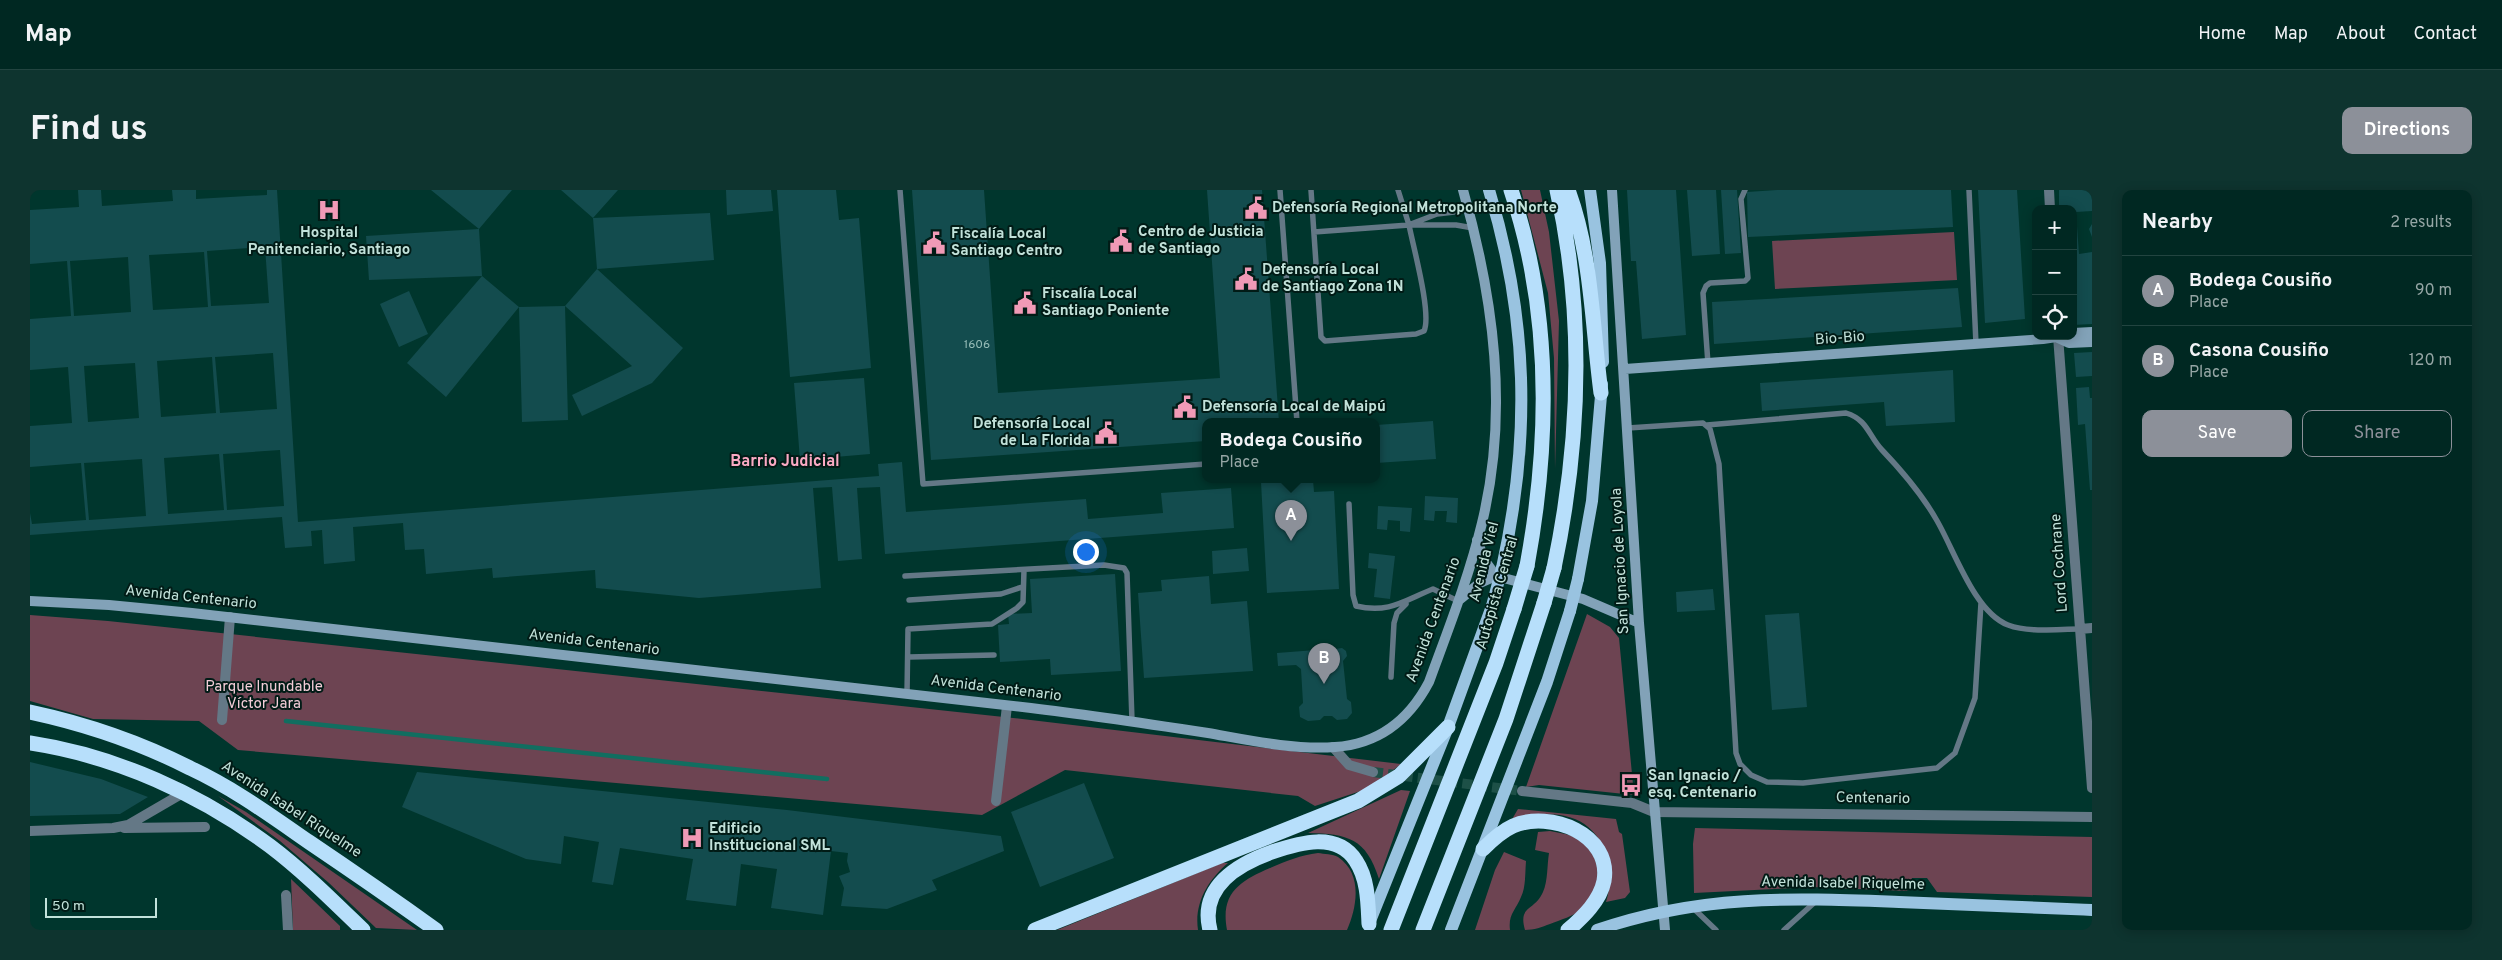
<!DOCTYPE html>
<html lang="en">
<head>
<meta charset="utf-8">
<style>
  :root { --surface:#002822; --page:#0e342f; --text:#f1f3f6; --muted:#95a6a5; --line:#224440; --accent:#8c9099 }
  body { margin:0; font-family:Overpass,sans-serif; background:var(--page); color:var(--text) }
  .controls { position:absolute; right:15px; top:15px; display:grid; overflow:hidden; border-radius:10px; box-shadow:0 2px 12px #0003 }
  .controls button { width:45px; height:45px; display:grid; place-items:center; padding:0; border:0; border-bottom:1px solid var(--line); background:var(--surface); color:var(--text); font:25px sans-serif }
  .scale { position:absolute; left:15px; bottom:12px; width:112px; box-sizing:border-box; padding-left:5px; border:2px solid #c2e2da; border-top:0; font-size:14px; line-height:18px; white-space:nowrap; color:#c2e2da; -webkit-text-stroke:4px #011b16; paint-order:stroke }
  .you { position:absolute; left:1055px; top:361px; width:18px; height:18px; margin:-12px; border:4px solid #fff; border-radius:50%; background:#1a73e8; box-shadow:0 0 0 8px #1a73e833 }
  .badge { display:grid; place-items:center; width:32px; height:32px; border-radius:50%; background:var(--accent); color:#fff; font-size:16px; font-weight:700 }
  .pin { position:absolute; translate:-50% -41px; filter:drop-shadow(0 1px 2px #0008) }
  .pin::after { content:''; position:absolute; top:26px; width:18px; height:15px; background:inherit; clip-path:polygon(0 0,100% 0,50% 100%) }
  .popup { position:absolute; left:1172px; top:228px; width:178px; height:65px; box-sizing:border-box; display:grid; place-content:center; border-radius:10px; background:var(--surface); filter:drop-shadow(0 1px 4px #0005); font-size:16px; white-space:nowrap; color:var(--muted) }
  .popup b { font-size:19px; color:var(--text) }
  .popup::after { content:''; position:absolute; left:50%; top:100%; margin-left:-10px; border:10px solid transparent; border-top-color:var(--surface) }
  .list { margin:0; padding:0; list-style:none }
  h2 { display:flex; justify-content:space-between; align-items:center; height:65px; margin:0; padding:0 20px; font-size:21px }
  h2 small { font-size:16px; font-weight:400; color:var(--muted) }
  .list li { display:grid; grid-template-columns:32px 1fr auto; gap:15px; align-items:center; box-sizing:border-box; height:70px; padding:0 20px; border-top:1px solid var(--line) }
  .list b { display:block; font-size:19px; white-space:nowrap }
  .list p { margin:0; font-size:16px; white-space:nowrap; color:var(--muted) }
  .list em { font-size:16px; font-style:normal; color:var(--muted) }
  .actions { display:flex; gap:10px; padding:15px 20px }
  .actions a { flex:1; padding:11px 0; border:1px solid var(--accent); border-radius:10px; text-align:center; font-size:18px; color:var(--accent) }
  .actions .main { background:var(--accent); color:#fff }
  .icon { flex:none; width:28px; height:28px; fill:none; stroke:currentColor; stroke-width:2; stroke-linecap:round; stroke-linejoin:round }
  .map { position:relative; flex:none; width:2062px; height:740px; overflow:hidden; border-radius:10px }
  header { display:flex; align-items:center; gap:30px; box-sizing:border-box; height:70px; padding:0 25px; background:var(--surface); border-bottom:1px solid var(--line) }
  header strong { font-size:24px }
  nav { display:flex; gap:28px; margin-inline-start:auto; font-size:18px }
  .intro { display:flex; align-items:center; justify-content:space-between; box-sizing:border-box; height:120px; padding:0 30px }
  h1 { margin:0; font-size:35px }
  .button { padding:12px 22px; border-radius:10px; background:var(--accent); color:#fff; font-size:18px; font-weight:700 }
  main { display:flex; gap:30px; padding:0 30px }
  aside { flex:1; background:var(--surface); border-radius:10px; box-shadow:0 2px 12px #0003 }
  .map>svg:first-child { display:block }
  .green { fill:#6d4452 }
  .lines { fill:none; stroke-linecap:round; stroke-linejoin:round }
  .stream { stroke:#116e60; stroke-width:4.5 }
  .building { fill:#134c4e; fill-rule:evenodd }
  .street-tunnel { stroke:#1d5047; stroke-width:10; stroke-dasharray:10 5; stroke-linecap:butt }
  .lane { stroke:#647886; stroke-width:5.5 }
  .street { stroke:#647886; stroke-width:10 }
  .secondary { stroke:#82a2b8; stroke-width:10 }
  .primary { stroke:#99c3e0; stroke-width:12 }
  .highway { stroke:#b7dffb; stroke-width:15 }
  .primary-bridge { stroke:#99c3e0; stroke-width:12 }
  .highway-bridge { stroke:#b7dffb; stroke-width:15 }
  .labels { text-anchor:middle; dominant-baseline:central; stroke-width:4; stroke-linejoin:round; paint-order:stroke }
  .number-label { font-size:12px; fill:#96bcb7 }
  .poi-label { font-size:15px; font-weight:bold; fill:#c2e2da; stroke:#011b16; text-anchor:start }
  .street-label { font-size:15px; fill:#c2e2da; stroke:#011b16 }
  .park-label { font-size:15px; fill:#f4cdd8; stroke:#011b16 }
  .neighbourhood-label { font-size:16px; font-weight:bold; fill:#fbaac4; stroke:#011b16 }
</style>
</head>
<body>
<header>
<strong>Map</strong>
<nav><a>Home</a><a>Map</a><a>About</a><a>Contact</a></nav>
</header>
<div class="intro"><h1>Find us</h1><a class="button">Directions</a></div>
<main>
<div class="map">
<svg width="2062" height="740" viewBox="0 0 2062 740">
  <rect width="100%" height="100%" fill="#00362d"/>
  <path class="green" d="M1491 0H1510L1519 42 1529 131 1525 279 1524 168 1518 103Z
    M1924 42 1927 90 1745 99 1742 51Z
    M1557 424 1580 437 1589 448 1604 605 1509 595 1496 597Z
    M0 425 78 431 983 528 1371 574 1340 598 1285 616 1268 606 1035 580 952 625 208 560 169 531 63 529 0 511Z
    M1371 600 1380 601 1349 689C1336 648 1318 644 1278 643Z
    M188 606 216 622 387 740 346 738 299 693 250 651Z
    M1488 619 1586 629 1589 642 1592 644 1600 702 1595 708 1576 712C1587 678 1574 634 1535 626 1517 622 1499 627 1481 631Z
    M1665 638 2062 647V707L1907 702 1897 688H1882L1877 701 1782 697 1664 703 1663 654Z
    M1520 641C1530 643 1541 644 1549 650 1574 666 1573 700 1552 719 1544 726 1530 730 1520 734 1512 737 1504 740 1495 740 1488 715 1504 722 1513 702 1518 691 1517 675 1519 663L1505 660 1508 642Z
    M1474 662 1496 671C1495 682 1496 697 1491 707 1486 720 1478 724 1480 740H1445L1465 680Z
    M1288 663C1294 664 1303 664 1308 667 1333 684 1327 717 1317 740H1197C1190 703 1210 691 1240 678 1256 671 1271 665 1288 663Z
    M1192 673H1198C1178 690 1164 713 1168 740H1027Z
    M261 689 310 736V740H263Z"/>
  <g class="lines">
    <path class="stream" d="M256 531 797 589"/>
  </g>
  <path class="building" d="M48 0H71L72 16 143 11 142 0H166V9L237 5V0H247L268 332 849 286 848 274 872 272 876 322 1056 309 1058 329 1133 323 1131 303 1201 298 1204 338 855 364 850 297 827 298 832 369 808 371 802 297 783 298 791 398 669 408 566 398 565 380 463 388 462 378 396 384 394 359 375 360 373 333 323 337 325 371 294 374 292 340 281 341 282 356 255 358 252 327 0 345V323L2 334 56 330 51 273 0 277V236L42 233 38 177 0 180V129L41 126 37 71 0 74V20L49 17ZM235 57 239 113 181 116 177 61ZM174 62 178 117 123 120 119 65ZM98 67 101 122 44 126 40 71ZM243 163 247 219 190 223 185 167ZM182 167 186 223 131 227 127 171ZM105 173 109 228 58 232 54 176ZM250 260 254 316 197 320 193 264ZM189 264 194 320 138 324 134 268ZM112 269 116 326 59 330 54 273Z
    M401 0H482L449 39Z
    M531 0H588L563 28Z
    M696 0H741L743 21 697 25Z
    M747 0H806L809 30 829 28 841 178 760 187Z
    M882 0H954L968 203 1190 188 1177 0H1232L1249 232H1176V251L901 270Z
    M1597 0H1646L1656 145 1612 149 1606 71H1601Z
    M1657 0H1686L1690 64 1662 66Z
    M1691 0H1707L1711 63 1695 64Z
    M1747 0H1921L1923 37 1718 47 1717 2Z
    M1948 0H1987L1995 129 1955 133Z
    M2029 0H2062V21L2046 22 2049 64 2062 62V134L2043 135V19H2029Z
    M680 23 684 70 567 79 563 28Z
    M2062 34V47L2059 39Z
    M449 39 452 86 339 90 336 46Z
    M567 79 653 158 622 193 552 226 542 205 602 176 535 116Z
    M452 86 489 117 535 116 538 230 492 232 489 117 416 207 377 173Z
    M1928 98 1932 137 1684 154 1682 112Z
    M379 101 398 144 369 157 350 114Z
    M2062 162V186L2046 187 2044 163Z
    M1923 180 1925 232 1856 236 1854 212 1732 221 1730 193Z
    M834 188 840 264 770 270 764 193Z
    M2059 197 2060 208H2062V300H2060L2055 234 2048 235 2046 198Z
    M1403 231 1406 269 1346 273V235Z
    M1283 290 1284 302 1304 301 1309 399 1237 403 1231 292Z
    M1395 306 1428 308 1427 333 1416 332 1417 321H1405L1404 331 1394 330Z
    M1348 316 1382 318 1380 342 1370 341V331L1358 330 1357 340 1347 339Z
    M1217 358 1219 381 1183 384 1182 361Z
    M1339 363 1365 366 1360 409 1344 407 1347 379 1338 378Z
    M1085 384 1091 481 1021 485 1020 469 970 472 968 435 979 434 978 424 1002 423 1000 389Z
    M1179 386 1181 414 1217 411 1223 481 1114 488 1108 403 1132 401 1131 390Z
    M1683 399 1685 420 1647 422 1646 402Z
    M1769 423 1777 517 1742 520 1735 425Z
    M1312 458 1316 461 1317 466 1313 471 1317 509 1321 512 1322 523 1317 529 1307 530 1302 526H1294L1290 530 1278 531 1270 527 1269 517 1273 513 1271 479 1266 475 1248 476 1247 463 1286 460 1289 463H1302L1305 459Z
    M0 572 71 589 118 607 90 624 0 626Z
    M387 582 757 620 971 646 974 661 902 690 907 700 857 719 811 716 814 698 809 686 820 682 817 671 818 663 801 661 793 725 741 718 747 679 711 674 706 716 656 710 663 669 590 658 583 695 562 692 569 652 534 646 531 674 496 669 372 617Z
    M1054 593 1084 668 1010 697 981 622Z"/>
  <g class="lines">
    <path class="street-tunnel" d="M1343 582 1492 601"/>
    <path class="lane" d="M870 0 893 294 1176 274
      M1250 0 1267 232
      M1281 0 1291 147 1295 151 1386 144 1394 141C1402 124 1383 56 1379 35
      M1939 0 1946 154
      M1381 34 1407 24 1424 22 1436 13
      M1379 35H1426L1443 38
      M1284 42 1379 35 1368 0
      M1678 174 1673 103 1676 96 1680 93 1715 91 1718 88 1711 9 1715 0
      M1677 235 1816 223C1838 230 1838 245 1852 260 1873 282 1891 303 1906 329 1924 359 1944 422 1978 435 1999 443 2027 439 2050 439
      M1598 238 1673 233 1680 239 1689 274 1706 563 1710 574 1721 585 1737 592 1773 593 1907 578 1925 563 1945 508 1951 413
      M1319 314 1323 405 1326 416C1359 424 1375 410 1403 399L1428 411
      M875 386 1074 375 1094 378 1097 383 1102 531
      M879 410 971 404 992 397
      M879 467 964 465
      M1361 487 1364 433 1367 423 1376 414
      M877 504 878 439 962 434 987 418 993 412 994 380
      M1662 717 1686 740
      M1754 740 1785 712"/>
    <path class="street" d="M2019 0 2020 19
      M2028 146 2062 598
      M2050 439 2062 438
      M192 530 200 427
      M1303 557 1319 575 1343 582
      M1492 601 1602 613 1624 622 2062 627
      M966 611 977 516
      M94 638 175 637
      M0 641 83 638 98 635 153 603
      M256 705 258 740"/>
    <path class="secondary" d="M1582 0 1609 433 1635 740
      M2043 143 2062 142
      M2028 148 2039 153 2062 152
      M1595 179 2013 149 2033 146
      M1447 350 1455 371 1466 386
      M1429 410 1450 393 1466 386 1553 409 1609 433
      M0 411 79 415 162 423C442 454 721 487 1001 518 1060 525 1119 534 1178 543 1218 550 1263 560 1305 557 1349 554 1379 530 1399 492 1418 440 1439 387 1452 333 1479 222 1464 109 1433 0"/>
    <path class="primary" d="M1459 0C1498 128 1501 247 1472 378
      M1560 0 1570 73 1573 172
      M1548 389 1562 311 1572 194
      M1340 731 1418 537 1462 416
      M1421 740 1517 492 1540 421
      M1567 740C1671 704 1761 708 1869 712 1934 715 1998 717 2062 720"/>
    <path class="highway" d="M1481 0C1522 122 1520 251 1497 376
      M1538 0C1562 65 1562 135 1571 203
      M1524 378C1550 254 1555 125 1527 0
      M0 522C56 534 109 552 160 578 203 598 240 625 279 652 322 681 364 710 406 740
      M0 553C86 566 170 604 240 656 273 681 303 711 333 740
      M1453 659C1462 650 1472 641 1483 636 1520 620 1582 644 1574 691 1570 711 1553 727 1538 740
      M1005 740 1328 611 1369 586 1418 537
      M1180 740C1169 697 1208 674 1242 662 1269 653 1307 641 1326 671 1338 689 1338 713 1339 734
      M1361 740 1466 473 1484 419
      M1393 740 1476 529 1514 413"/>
    <path class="primary-bridge" d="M1462 416 1472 378
      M1540 421 1548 389"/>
    <path class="highway-bridge" d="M1514 413 1524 378
      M1484 419 1497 376"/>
  </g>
  <defs>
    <symbol id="civic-bare" viewBox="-9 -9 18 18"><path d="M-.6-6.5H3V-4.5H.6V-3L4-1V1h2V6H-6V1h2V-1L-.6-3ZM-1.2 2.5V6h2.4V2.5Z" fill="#f09ab6" stroke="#011b16" stroke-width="2.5" paint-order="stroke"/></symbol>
    <symbol id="hospital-bare" viewBox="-9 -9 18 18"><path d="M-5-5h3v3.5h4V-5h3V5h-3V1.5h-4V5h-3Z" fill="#f09ab6" stroke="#011b16" stroke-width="2.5" paint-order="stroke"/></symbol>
    <symbol id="bus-bare" viewBox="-9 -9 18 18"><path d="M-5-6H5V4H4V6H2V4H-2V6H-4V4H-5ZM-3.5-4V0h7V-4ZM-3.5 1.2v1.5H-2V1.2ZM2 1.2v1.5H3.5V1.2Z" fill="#f09ab6" stroke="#011b16" stroke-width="2.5" paint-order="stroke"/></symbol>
  </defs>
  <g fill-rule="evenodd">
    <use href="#civic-bare" x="1210" y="2" width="32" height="32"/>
    <use href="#hospital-bare" x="283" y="4" width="32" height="32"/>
    <use href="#civic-bare" x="1075" y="35" width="32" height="32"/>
    <use href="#civic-bare" x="888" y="37" width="32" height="32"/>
    <use href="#civic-bare" x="1200" y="73" width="32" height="32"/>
    <use href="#civic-bare" x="979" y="97" width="32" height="32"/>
    <use href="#civic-bare" x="1139" y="201" width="32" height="32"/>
    <use href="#civic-bare" x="1060" y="227" width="32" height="32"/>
    <use href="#bus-bare" x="1585" y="579" width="32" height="32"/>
    <use href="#hospital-bare" x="646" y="632" width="32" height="32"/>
  </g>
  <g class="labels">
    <g class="number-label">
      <text x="947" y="155">1606</text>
    </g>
    <g class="poi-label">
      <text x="1242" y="18">Defensoría Regional Metropolitana Norte</text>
      <text x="1108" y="42">Centro de Justicia<tspan x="1108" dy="17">de Santiago</tspan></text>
      <text x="299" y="43" text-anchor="middle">Hospital<tspan x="299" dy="17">Penitenciario, Santiago</tspan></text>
      <text x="921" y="44">Fiscalía Local<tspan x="921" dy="17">Santiago Centro</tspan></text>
      <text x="1232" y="80">Defensoría Local<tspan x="1232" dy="17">de Santiago Zona 1N</tspan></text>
      <text x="1012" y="104">Fiscalía Local<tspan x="1012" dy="17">Santiago Poniente</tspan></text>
      <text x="1172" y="217">Defensoría Local de Maipú</text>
      <text x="1060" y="234" text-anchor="end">Defensoría Local<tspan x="1060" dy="17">de La Florida</tspan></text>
      <text x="1618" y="586">San Ignacio /<tspan x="1618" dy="17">esq. Centenario</tspan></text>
      <text x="679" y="639">Edificio<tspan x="679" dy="17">Institucional SML</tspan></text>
    </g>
    <g class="street-label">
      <text transform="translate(1810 149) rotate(-4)">Bio-Bio</text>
      <text transform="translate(1591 371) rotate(-93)">San Ignacio de Loyola</text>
      <text transform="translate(1455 372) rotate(-76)">Avenida Viel</text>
      <text transform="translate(2030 373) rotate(-94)">Lord Cochrane</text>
      <text transform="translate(1468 403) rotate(-74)">Autopista Central</text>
      <text transform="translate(161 408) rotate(6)">Avenida Centenario</text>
      <text transform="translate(1404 430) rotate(-70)">Avenida Centenario</text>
      <text transform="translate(564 453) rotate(7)">Avenida Centenario</text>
      <text transform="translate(966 499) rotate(7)">Avenida Centenario</text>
      <text transform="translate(1843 609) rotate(1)">Centenario</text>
      <text transform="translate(261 620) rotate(33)">Avenida Isabel Riquelme</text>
      <text transform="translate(1813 694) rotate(1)">Avenida Isabel Riquelme</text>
    </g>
    <g class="park-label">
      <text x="234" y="497">Parque Inundable<tspan x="234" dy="17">Víctor Jara</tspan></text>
    </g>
    <g class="neighbourhood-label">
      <text x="755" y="272">Barrio Judicial</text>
    </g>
  </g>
</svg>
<div class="controls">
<button>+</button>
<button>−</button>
<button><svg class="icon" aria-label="locate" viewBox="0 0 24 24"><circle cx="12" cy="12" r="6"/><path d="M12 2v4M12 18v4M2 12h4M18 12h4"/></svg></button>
</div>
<div class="scale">50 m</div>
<div class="you"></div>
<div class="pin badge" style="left:1261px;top:351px">A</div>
<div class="popup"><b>Bodega Cousiño</b>Place</div>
<div class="pin badge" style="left:1294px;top:494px">B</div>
</div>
<aside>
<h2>Nearby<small>2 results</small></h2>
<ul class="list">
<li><span class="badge">A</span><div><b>Bodega Cousiño</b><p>Place</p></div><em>90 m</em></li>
<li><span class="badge">B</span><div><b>Casona Cousiño</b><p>Place</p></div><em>120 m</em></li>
</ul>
<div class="actions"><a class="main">Save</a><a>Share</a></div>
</aside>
</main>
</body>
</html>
